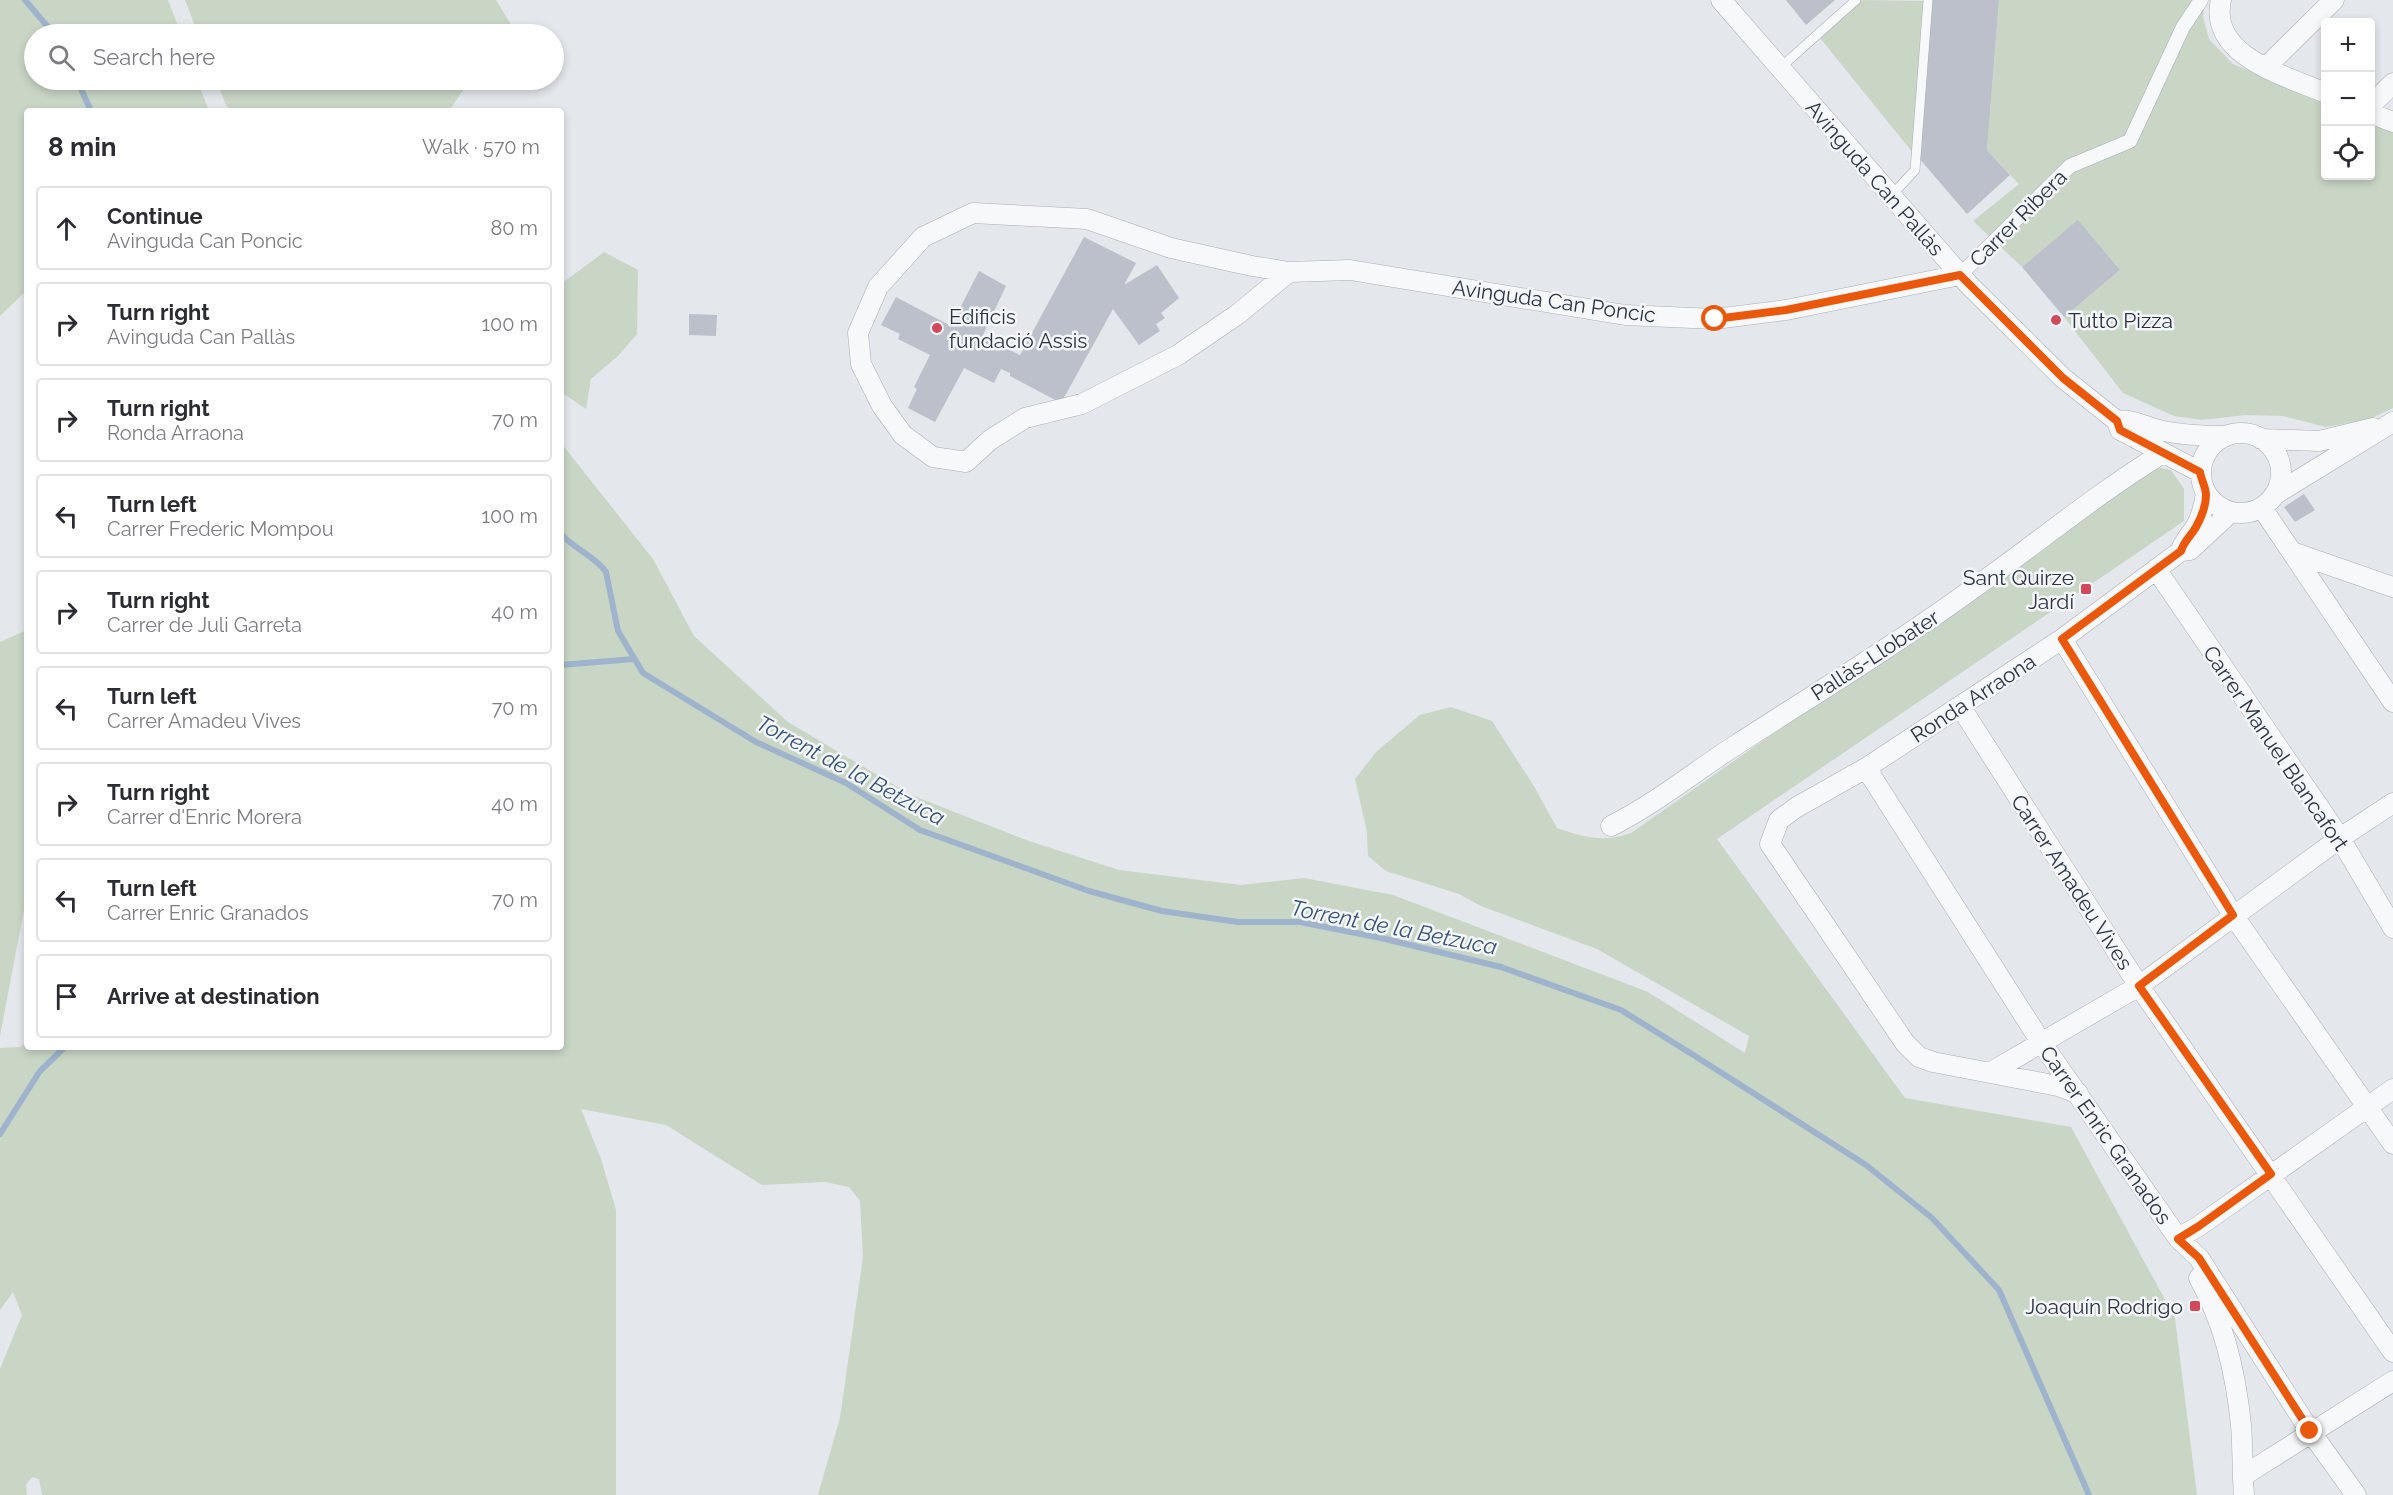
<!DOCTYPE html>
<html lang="en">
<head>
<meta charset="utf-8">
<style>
  :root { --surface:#fff; --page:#f2f2f3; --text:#2b2b33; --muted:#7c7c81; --line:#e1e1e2 }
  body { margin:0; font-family:Raleway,sans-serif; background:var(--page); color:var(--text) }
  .controls { position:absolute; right:18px; top:18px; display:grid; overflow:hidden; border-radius:6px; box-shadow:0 3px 9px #0003 }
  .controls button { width:54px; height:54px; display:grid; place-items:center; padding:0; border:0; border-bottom:2px solid var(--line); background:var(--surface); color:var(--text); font:30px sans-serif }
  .stop { position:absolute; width:18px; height:18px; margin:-14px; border:4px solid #ea580c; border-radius:50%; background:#fff }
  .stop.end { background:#ea580c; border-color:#fff; box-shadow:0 2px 6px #0008 }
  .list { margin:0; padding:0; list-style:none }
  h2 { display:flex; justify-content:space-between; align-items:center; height:78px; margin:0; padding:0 24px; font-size:26px }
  h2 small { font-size:20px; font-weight:400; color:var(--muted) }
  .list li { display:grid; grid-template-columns:39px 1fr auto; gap:18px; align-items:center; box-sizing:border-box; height:84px; margin:0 12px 12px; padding:0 12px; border:2px solid var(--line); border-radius:6px }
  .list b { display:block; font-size:22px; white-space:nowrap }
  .list p { margin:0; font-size:20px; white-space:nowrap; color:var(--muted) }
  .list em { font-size:20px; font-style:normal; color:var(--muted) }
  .icon { flex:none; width:33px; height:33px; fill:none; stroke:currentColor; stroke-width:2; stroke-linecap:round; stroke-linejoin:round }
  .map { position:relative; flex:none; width:2393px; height:1495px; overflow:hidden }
  .search { position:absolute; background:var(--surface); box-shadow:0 3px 9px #0003; left:24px; top:24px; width:540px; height:66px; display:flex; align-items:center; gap:15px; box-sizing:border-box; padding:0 21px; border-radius:33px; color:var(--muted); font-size:22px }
  .panel { position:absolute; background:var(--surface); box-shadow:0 3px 9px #0003; left:24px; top:108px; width:540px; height:942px; border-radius:6px }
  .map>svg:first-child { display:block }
  .green { fill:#c9d6c5 }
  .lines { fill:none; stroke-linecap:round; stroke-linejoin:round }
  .stream { stroke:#9fb4cc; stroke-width:6 }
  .building { fill:#bbc0ca }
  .service-casing { stroke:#a9aeb7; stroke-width:10 }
  .pedestrian-casing { stroke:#a9aeb7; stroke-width:15 }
  .minor-casing { stroke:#a9aeb7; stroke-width:21 }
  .service { stroke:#f7f8fa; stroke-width:9 }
  .pedestrian { stroke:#f7f8fa; stroke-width:14 }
  .minor { stroke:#f7f8fa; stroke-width:20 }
  .route { stroke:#ea580c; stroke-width:8 }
  .poi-dot { fill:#d1495b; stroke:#f4f6f9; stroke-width:2 }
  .labels { text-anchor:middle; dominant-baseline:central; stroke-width:5; stroke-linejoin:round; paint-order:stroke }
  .street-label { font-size:21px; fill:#2b3445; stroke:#f4f6f9 }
  .poi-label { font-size:21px; fill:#2b3445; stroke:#f4f6f9; text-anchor:start }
  .water-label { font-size:22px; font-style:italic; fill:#34527a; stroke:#f4f6f9 }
</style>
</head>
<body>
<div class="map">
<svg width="2393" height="1495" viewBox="0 0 2393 1495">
  <rect width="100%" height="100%" fill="#e4e7ec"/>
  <path class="green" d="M0 0H168L181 34H34V80H197L209 111H27V290L0 316Z
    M185 0H496L517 34H198Z
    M1857 0 1925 1 1913 153 1816 33Z
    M1999 0H2205L2203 17 2209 39 2233 64 2325 102 2326 176H2370L2371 120 2393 129V408L2370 419 2326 427 2283 416 2245 415 2202 420 2174 416 2123 393 2064 317 2120 270 2078 221 2022 267 1973 221 2019 184 1987 150Z
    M216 80H474L467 84 449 111H231L226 105Z
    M604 252 638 270 637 334 618 356 591 379 586 409 561 392V280L565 281Z
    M561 443 653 559 694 636 788 722 911 795 1029 841 1119 870 1241 885 1304 878 1393 895 1648 992 1745 1053 1749 1036 1597 949 1481 906 1459 894 1386 871 1368 856 1367 832 1355 779 1377 751 1420 715 1451 707 1492 721 1535 788 1557 828C1583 837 1605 843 1631 833L2154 467 2171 470 2184 489V521L1717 839 1905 1098 2071 1127 2175 1318 2197 1495H818L840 1418 863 1257 860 1201 849 1187 825 1182 762 1185 666 1125 581 1109 601 1159 616 1210V1495H42L39 1479 32 1477 26 1485 27 1495H0V1369L22 1315 13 1292 0 1310V1048L20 1047 27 1041V1047H561Z
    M27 630V894L0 1036V642Z"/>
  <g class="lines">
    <path class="stream" d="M25 0 54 34
      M77 80 91 111
      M561 534C574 549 595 556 606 572L618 631 643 673 756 742 846 783 920 830 1089 891 1162 911 1238 922H1300L1381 938 1501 967 1621 1010 1695 1056 1866 1165 1932 1218 1999 1290 2089 1495
      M561 665 634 659
      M0 1134 40 1071 65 1047"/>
  </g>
  <path class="building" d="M1786 0H1835L1806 25Z
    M1931 0H1999L1987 150 2010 175 1967 214 1918 157Z
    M2078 220 2120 270 2064 317 2022 267Z
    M1084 237 1136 263 1124 285 1157 265 1179 298 1161 313 1165 318 1156 324 1160 331 1139 345 1113 309 1061 403 1010 376V373L1001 369 994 383 964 368 935 422 908 408 917 389 914 387 930 355 898 339 900 334 881 325 896 297 951 326 979 271 1006 286 982 337 1020 355Z
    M689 314 717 315 716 336 689 335Z
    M2304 494 2315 510 2295 522 2284 507Z"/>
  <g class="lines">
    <defs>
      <path id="service" d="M1780 68 1856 0
        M1891 196 1915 170 1928 0"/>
      <path id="pedestrian" d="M1960 275 2070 166 2130 141 2183 27 2201 0"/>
      <path id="minor" d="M1721 0 1969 285 2063 378 2117 421 2120 430 2200 472
        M2221 0C2208 56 2286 76 2326 93
        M2266 67 2334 0
        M2370 106 2393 83
        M2370 113 2393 122
        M1289 272 1238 314 1178 355 1082 404 1025 418 990 440 966 462 933 457 903 435 882 406 861 364 858 333 878 287 923 237 973 213 1087 219 1171 248 1252 266 1289 272 1350 270 1625 315 1715 319 1786 310 1960 275
        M2117 421C2132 418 2147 428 2163 431 2183 435 2204 436 2225 436
        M2201 473a40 40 0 1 1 80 0a40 40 0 1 1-80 0Z
        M2261 439 2319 441 2373 428
        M2274 495 2393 422
        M2262 508 2393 702
        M2181 550C2184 540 2191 535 2196 526 2202 516 2204 505 2206 494
        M2292 552 2393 587
        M2156 569 2340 838 2393 928
        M2062 639 2233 915 2393 1144
        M1960 706 2139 986 2393 1352
        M1866 768 2041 1042 2178 1238 2199 1258 2310 1431 2356 1495
        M1611 826C1655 804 1694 772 1736 745 1815 694 1895 645 1971 590 2035 545 2096 494 2163 453
        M1991 1072 2139 986 2340 838 2393 803
        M2078 1093 2058 1086 1933 1062 1919 1057 1905 1043 1770 844 1779 820 1797 807 1866 768 2062 639 2181 551 2190 550 2231 512
        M2178 1238 2199 1226 2393 1089
        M2199 1278C2224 1322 2236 1375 2241 1425 2243 1448 2242 1472 2244 1495
        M2243 1476 2393 1381"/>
    </defs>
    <use href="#service" class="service-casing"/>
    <use href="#pedestrian" class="pedestrian-casing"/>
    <use href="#minor" class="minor-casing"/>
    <use href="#service" class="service"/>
    <use href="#pedestrian" class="pedestrian"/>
    <use href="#minor" class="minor"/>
  </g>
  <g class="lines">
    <path class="route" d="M1715 319 1786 310 1960 275 2063 378 2117 421 2120 430 2200 472C2201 479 2206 488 2206 495 2206 505 2201 518 2196 527 2191 536 2184 541 2181 551L2062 639 2233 915 2139 986 2271 1174 2199 1226 2178 1239 2199 1258 2310 1431"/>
  </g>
  <g class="poi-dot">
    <circle cx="2056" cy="320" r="6"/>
    <circle cx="937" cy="328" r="6"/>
    <rect x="2080" y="583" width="12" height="12" rx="3"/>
    <rect x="2189" y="1300" width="12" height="12" rx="3"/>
  </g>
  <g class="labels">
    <g class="street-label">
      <text transform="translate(1875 178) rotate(49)">Avinguda Can Pallàs</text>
      <text transform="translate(2018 218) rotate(-45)">Carrer Ribera</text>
      <text transform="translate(1554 301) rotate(8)">Avinguda Can Poncic</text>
      <text transform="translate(1875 655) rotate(-33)">Pallàs-Llobater</text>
      <text transform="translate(1973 698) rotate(-33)">Ronda Arraona</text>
      <text transform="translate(2276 748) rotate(56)">Carrer Manuel Blancafort</text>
      <text transform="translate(2072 882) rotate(57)">Carrer Amadeu Vives</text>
      <text transform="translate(2106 1135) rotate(55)">Carrer Enric Granados</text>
    </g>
    <g class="poi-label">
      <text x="949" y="316">Edificis<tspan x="949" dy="24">fundació Assis</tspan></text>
      <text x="2068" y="320">Tutto Pizza</text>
      <text x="2074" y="577" text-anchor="end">Sant Quirze<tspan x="2074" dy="24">Jardí</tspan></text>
      <text x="2183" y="1306" text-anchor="end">Joaquín Rodrigo</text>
    </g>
    <g class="water-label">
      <text transform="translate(851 770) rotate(28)">Torrent de la Betzuca</text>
      <text transform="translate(1394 927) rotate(11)">Torrent de la Betzuca</text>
    </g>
  </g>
</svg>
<div class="controls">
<button>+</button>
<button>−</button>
<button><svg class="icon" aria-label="locate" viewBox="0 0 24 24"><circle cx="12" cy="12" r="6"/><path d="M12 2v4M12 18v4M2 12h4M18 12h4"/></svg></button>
</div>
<div class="stop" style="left:1715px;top:319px"></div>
<div class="stop end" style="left:2310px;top:1431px"></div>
<div class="search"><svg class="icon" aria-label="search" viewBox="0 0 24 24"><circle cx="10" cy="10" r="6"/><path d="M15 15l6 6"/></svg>Search here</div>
<section class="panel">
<h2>8 min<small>Walk · 570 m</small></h2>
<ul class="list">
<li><svg class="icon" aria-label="ahead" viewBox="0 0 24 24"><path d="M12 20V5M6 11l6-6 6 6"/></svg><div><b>Continue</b><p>Avinguda Can Poncic</p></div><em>80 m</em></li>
<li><svg class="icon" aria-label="right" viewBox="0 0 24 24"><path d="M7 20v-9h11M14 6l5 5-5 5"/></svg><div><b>Turn right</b><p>Avinguda Can Pallàs</p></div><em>100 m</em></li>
<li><svg class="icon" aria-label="right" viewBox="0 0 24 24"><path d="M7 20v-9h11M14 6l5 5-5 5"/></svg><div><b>Turn right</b><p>Ronda Arraona</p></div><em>70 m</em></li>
<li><svg class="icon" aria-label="left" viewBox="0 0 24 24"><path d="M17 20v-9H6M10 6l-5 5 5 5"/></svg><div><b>Turn left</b><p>Carrer Frederic Mompou</p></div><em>100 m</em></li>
<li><svg class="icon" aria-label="right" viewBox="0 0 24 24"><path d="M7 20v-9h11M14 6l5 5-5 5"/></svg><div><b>Turn right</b><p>Carrer de Juli Garreta</p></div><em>40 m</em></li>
<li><svg class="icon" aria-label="left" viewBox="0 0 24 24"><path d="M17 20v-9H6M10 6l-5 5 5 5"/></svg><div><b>Turn left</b><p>Carrer Amadeu Vives</p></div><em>70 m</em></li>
<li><svg class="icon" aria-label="right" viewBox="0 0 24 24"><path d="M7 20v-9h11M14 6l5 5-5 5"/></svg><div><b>Turn right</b><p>Carrer d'Enric Morera</p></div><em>40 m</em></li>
<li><svg class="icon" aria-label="left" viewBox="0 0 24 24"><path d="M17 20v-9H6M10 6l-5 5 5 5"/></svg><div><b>Turn left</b><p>Carrer Enric Granados</p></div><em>70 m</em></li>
<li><svg class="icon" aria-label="arrive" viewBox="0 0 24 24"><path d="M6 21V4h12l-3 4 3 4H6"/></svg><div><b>Arrive at destination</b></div></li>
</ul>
</section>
</div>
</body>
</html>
